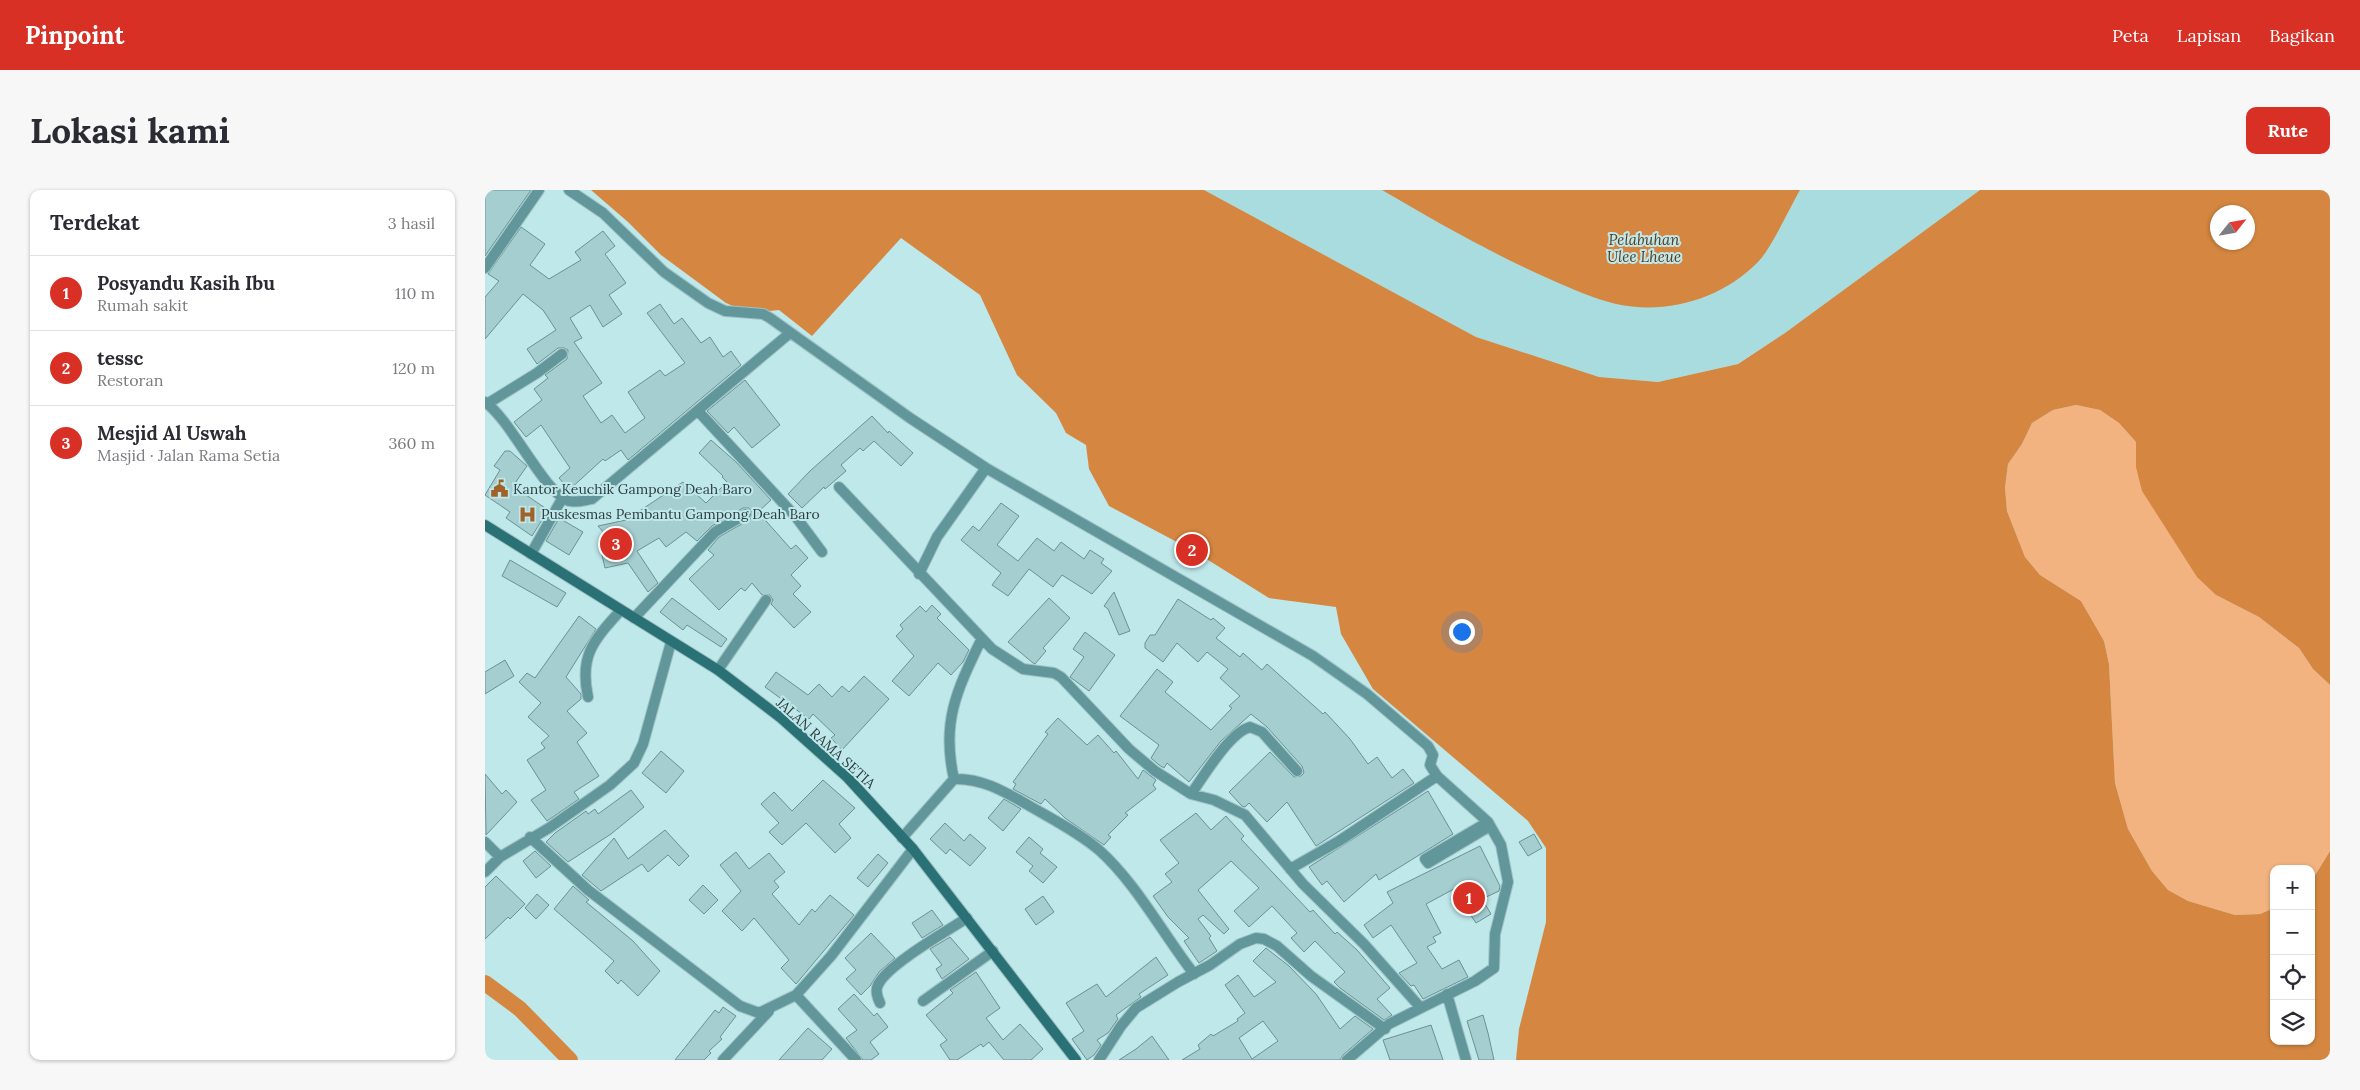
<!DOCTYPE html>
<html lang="id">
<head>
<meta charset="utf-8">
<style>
  :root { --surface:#fff; --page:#f7f7f7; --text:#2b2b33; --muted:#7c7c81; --line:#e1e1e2; --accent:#d93025 }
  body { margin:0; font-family:Lora,serif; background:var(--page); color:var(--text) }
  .controls { position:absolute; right:15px; bottom:15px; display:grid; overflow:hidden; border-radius:10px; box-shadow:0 1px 4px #0004 }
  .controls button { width:45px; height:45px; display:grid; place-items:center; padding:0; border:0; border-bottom:1px solid var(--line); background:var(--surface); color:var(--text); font:25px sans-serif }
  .compass { position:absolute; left:1725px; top:15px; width:45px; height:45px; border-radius:50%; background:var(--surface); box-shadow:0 1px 4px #0004; rotate:59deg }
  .you { position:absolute; left:976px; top:441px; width:18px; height:18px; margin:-12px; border:4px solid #fff; border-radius:50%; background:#1a73e8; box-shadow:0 0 0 8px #1a73e833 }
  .badge { display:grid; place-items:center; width:32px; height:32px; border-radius:50%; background:var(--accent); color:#fff; font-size:16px; font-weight:700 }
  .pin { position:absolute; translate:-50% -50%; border:2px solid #fff; box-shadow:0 1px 5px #0006 }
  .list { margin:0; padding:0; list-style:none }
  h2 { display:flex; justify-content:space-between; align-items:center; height:65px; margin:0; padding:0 20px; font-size:21px }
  h2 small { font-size:16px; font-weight:400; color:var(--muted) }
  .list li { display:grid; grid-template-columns:32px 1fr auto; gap:15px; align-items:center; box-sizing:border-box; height:75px; padding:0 20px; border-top:1px solid var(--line) }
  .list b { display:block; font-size:19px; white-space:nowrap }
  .list p { margin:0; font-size:16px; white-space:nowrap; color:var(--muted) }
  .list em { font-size:16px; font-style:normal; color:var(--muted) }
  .icon { flex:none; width:28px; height:28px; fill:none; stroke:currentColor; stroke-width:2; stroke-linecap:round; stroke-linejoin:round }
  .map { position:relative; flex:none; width:1845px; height:870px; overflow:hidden; border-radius:10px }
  header { display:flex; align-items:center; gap:30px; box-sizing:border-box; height:70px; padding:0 25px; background:var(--accent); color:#fff }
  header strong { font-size:24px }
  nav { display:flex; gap:28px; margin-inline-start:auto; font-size:18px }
  .intro { display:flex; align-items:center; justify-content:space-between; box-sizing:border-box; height:120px; padding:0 30px }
  h1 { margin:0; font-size:35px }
  .button { padding:12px 22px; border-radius:10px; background:var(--accent); color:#fff; font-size:18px; font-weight:700 }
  main { display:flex; gap:30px; padding:0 30px }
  aside { flex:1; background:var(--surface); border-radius:10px; box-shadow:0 1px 4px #0004 }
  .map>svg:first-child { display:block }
  .built { fill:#a9dcdf }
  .grass { fill:#f2b380 }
  .water { fill:#d58741; fill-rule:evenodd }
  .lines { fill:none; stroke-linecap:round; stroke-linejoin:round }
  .canal { stroke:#d58741; stroke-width:16 }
  .building { fill:#a5ced1; stroke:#6a9194; fill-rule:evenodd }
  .street-casing { stroke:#9fc2c5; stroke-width:12 }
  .secondary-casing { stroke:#9fc2c5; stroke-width:12 }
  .street { stroke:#61979a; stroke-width:10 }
  .secondary { stroke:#2a7175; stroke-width:10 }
  .labels { text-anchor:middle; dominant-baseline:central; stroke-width:4; stroke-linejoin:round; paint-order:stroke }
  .poi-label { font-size:14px; fill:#2c3d3e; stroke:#bfe8eb; text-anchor:start }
  .street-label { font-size:14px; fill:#2c3d3e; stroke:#bfe8eb }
  .water-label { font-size:15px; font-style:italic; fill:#5b3a1d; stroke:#bfe8eb }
</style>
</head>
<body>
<header>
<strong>Pinpoint</strong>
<nav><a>Peta</a><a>Lapisan</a><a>Bagikan</a></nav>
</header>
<div class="intro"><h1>Lokasi kami</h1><a class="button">Rute</a></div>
<main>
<aside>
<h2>Terdekat<small>3 hasil</small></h2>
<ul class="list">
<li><span class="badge">1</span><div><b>Posyandu Kasih Ibu</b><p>Rumah sakit</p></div><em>110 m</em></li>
<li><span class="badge">2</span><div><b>tessc</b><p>Restoran</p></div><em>120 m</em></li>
<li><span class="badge">3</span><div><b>Mesjid Al Uswah</b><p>Masjid · Jalan Rama Setia</p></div><em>360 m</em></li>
</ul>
</aside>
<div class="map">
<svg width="1845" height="870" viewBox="0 0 1845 870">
  <rect width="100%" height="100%" fill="#bfe8eb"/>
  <path class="built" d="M719 0H1495L1300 143 1252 174 1173 192 1114 187 991 147Z"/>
  <path class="grass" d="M1591 215 1615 220 1634 233 1651 252V277L1731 405 1774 427 1814 458 1828 479 1845 495V661L1826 692V679H1789V718L1775 724 1750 725 1703 711 1683 700 1667 681 1643 639 1630 593 1624 474 1619 451 1596 411 1555 385 1540 367 1522 321 1520 298 1523 274 1537 254 1547 233 1568 220Z"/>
  <path class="water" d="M106 0H719L991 147 1114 187 1173 192 1253 174 1300 143 1495 0H1845V495L1828 479 1814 458 1774 427 1731 405 1712 387 1657 301 1651 277V252L1634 233 1615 220 1591 215 1568 220 1547 233 1537 254 1523 274 1520 298 1522 321 1540 367 1555 385 1596 411 1619 451 1624 474 1630 593 1643 639 1667 681 1683 700 1703 711 1750 725 1775 724 1789 718V851H1826V692L1845 661V870H1031L1034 839 1061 732V658L1043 631 888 499 856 444 851 417 784 408 707 360 624 316 604 279 601 255 581 243 571 223 532 185 495 105 416 48 327 146 294 120 264 123 241 113 176 65 143 32ZM1732 22H1762V52H1732Z
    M897 0H1315C1305 17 1286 59 1273 72 1237 109 1181 125 1131 114 1107 108 1082 97 1060 87 1004 62 950 31 897 0Z"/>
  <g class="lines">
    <path class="canal" d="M0 793 35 819 85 870"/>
  </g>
  <path class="building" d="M0 0H46L0 66Z
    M36 37 60 54 45 75 64 89 96 70 90 62 118 41 130 56 120 64 141 93 124 105 137 124 118 137 105 115 85 128 97 148 89 152 117 193 98 206 116 233 127 225 140 243 160 228 143 202 175 180 180 186 200 173 162 123 175 114 189 134 197 128 216 153 225 147 238 167 246 161 256 175 143 270 136 260 120 271 118 269 84 300 74 288 85 278 56 235 41 247 29 232 57 210 49 199 63 188 60 185 82 169 83 160 79 158H73L52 174 42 159 71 140 58 120 38 104 0 149V107L14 91 3 84Z
    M260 190 295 235 267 258 249 237 243 243 222 221Z
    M387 226 403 243 404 241 428 263 416 276 389 251 378 261 375 258 356 275 361 281 340 299 339 297 317 318 303 304 325 281Z
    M226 250 251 272 286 310 273 322 306 359 311 355 323 368 306 385 316 396 308 404 326 422 309 438 286 414 288 410 285 405H277L267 393 260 401 256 398 234 420 204 389 229 365 223 360 234 347 267 328 268 324 264 318H258L227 336 212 351 201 342 181 357 174 348 152 361 173 393 163 402 143 373 120 378 114 352 142 369 113 336 141 330 198 292 221 313 242 292 237 287 238 286 214 263Z
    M20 261H25L42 276 28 296 63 320 47 346 21 328 25 322 0 305 15 280 9 276Z
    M516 313 534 326 512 355 533 371 552 348 569 361 576 352 599 369 605 360 619 369 616 373 627 381 607 404 577 385 568 397 544 379 523 406 507 395 516 383 476 350 488 336 494 341Z
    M74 328 98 342 84 365 61 351Z
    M25 370 81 403 72 417 17 386Z
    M629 402 645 441 634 445 623 419 619 416Z
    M187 408 242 449 236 457 202 435 198 440 175 422Z
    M564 408 585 428 558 458 561 461 550 474 548 473 523 452Z
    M693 409 726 430 728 428 740 438 731 448 755 467 758 463 777 480 782 474 838 524 840 522 865 549 883 574 892 567 907 588 918 579 929 593 831 656 802 612 782 632 764 613 760 617 757 616 744 602 785 562 809 587 816 586 819 583 817 576 782 537 766 524 736 551 704 592 682 573 679 578 674 575 666 568 674 555 635 526 672 479 688 492 680 502 726 540 747 518 744 516 755 506 735 488 743 479 722 462 713 472 692 453 678 472 660 458V453L665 445H670Z
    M447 415 456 424 452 428 484 460 478 472 466 485 453 473 424 506 407 491 429 466 411 446 418 439 415 435 435 416 441 422Z
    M94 426 111 439 81 487 96 504V509L82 521 102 543 92 552 114 586 89 602 94 609 62 631 46 610 61 600 42 570 60 558 56 553 64 546 43 527 56 513 34 492 42 483 50 488Z
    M600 442 630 465 604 501 585 487 599 467 588 459Z
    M20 470 29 486 0 504V482Z
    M291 482 323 505 334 494 347 507 357 496 364 502 379 486 404 509 357 560 346 548 350 545 328 524 324 529 280 497Z
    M573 528 602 555 613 545 629 563 631 561 653 589 658 580 671 590 668 595 671 599 640 623 643 625 623 645 626 647 619 655 580 628 560 609 556 614 528 599 531 594 528 592 563 544 560 542Z
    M176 561 199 581 181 603 157 583Z
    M0 584 17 604 21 600 32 612 1 645Z
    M338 590 370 618 354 634 366 648 350 663 321 633 297 655 284 642 294 633 276 614 289 602 307 621Z
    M146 600 159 617 126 644 83 672 61 652 70 643 101 621 103 624 110 619 113 624Z
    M943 601 968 644 894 690 891 684 859 712 842 691 837 695 824 677Z
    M519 609 536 619 518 641 503 628Z
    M711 623 726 640 741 626 759 646 756 649 825 722 828 720 850 744 852 742 872 760 905 798 892 809 907 825 899 830 855 798 849 792 860 782 830 751 819 762 806 748 812 743 787 716 764 737 749 721 774 698 746 671 713 700 744 739 739 744 718 725 713 729 726 746 724 748 732 761 714 773 699 751 704 748 683 727 668 706 687 692 680 684 694 673 675 650Z
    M460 633 479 651 485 644 501 658 485 676 465 659 461 664 445 649Z
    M180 640 204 666 194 676 183 665 163 682 157 674 116 701 97 685 129 648 143 669Z
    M1049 644 1057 658 1043 666 1034 652Z
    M544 647 558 659 555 663 572 677 558 693 544 681 548 676 531 662Z
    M995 656 1015 696 1014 701 997 709 1006 724 991 733 981 718 979 719 969 699 941 714 956 743 948 747 951 752 942 757 957 779 974 770 983 787 938 809 929 795 926 796 914 783 932 773 906 735 888 748 879 735 908 713 902 702Z
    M50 661 66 676 51 688 38 671Z
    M251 662 264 679 284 663 300 682 289 691 294 697 287 704 314 735 327 719 330 722 345 705 369 725 311 794 296 778 304 770 269 728 257 741 237 721 256 701 235 675Z
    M393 664 403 673 383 697 372 688Z
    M11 686 40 714 25 729 23 727 0 749V697Z
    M218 695 233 710 219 724 204 710Z
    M88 696 104 710 101 712 148 751 175 781 153 806 136 790 133 794 120 781 129 771 69 719Z
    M52 704 64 715 51 729 40 718Z
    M558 706 569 722 551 735 540 719Z
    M447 720 458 735 437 748 427 733Z
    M386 743 410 768 394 782 385 796 376 805 361 789 371 780 360 768Z
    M465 747 484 769 457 789 451 779 457 775 445 759Z
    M781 758 804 776 831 804 855 839 870 826 888 839 858 865 855 870H697L715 859 713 855 726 844 728 846 753 831 752 829 760 823 740 795 753 785 769 807 791 792 768 771ZM778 831 793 851 767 869 754 848Z
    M671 767 683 785 654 804 656 807 631 825 633 829 623 843 612 850 616 855 609 865 602 870 587 849 599 841 581 813 612 794 621 807Z
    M491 782 515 818 501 828 518 850 535 834 558 859 546 870H519L504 852 498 857 496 854 472 870H465L455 855 462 850 441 825 468 803 465 800Z
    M369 804 389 826 392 823 403 837 385 852 394 864 386 870H378L361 848 372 840 353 819Z
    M238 817 251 826 235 847 237 849 224 861 226 863 219 870H190L230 820 234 823Z
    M998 825 1003 843 1009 870H994L982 831Z
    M946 835 958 870H905L898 850Z
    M323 838 347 859 337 870H294Z
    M667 846 684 870H634L651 859Z"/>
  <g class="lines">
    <defs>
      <path id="street" d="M84 0 118 23 179 82 223 113 240 121 278 124 285 128 425 228 501 278 828 466 882 504 943 556 948 565 945 575 952 586 1003 632 1016 655 1023 692 1010 744 1009 778 990 791 904 834 862 870
        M0 78 54 0
        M0 212C27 231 59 303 84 311 92 313 100 310 107 309L305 143
        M2 214 52 183 77 164
        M213 221 311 327 337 362
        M354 297 507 459 538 479 569 483 576 487 644 559 670 581 706 604 729 610 760 625 818 694 879 754 935 817
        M46 364 78 307
        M434 384 452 347 501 278
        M149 428 230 342 261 324
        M233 480 281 410
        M103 507C94 465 109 450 136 420
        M469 589C456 532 472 500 496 450
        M706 604C719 586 744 543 765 537L777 542 812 581
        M1003 632 1005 636 943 673 940 669Z
        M45 647 103 700 255 816 274 823 311 805 346 766 428 659
        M417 648 469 589C497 588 520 602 543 615 567 629 593 642 614 660 651 693 678 744 709 784
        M0 652 15 667
        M805 679 854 651 952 586
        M0 682 15 667 64 638 125 595 149 573 158 554 186 452
        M962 804 981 870
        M311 805 371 870
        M438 811 508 761
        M395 813C392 807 390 801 393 795 402 775 462 741 482 728
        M238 870 284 821
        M614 870 636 836 651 818 693 792 725 775 755 754 771 748 779 749 792 756 826 786 900 839"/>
      <path id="secondary" d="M0 335 233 480 296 528 362 587 428 659 591 870"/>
    </defs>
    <use href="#street" class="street-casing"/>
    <use href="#secondary" class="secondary-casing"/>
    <use href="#street" class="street"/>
    <use href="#secondary" class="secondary"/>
  </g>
  <defs>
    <symbol id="civic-bare" viewBox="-9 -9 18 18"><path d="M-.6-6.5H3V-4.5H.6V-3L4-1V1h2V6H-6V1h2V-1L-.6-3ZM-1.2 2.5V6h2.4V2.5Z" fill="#a1622a" stroke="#bfe8eb" stroke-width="2.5" paint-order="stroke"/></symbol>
    <symbol id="hospital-bare" viewBox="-9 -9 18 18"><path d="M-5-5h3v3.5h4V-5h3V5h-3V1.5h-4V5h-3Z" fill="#a1622a" stroke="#bfe8eb" stroke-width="2.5" paint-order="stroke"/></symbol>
  </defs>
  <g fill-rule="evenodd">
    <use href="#civic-bare" x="2" y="286" width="25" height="25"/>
    <use href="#hospital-bare" x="30" y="312" width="25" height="25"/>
  </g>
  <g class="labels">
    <g class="poi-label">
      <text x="28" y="299">Kantor Keuchik Gampong Deah Baro</text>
      <text x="56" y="324">Puskesmas Pembantu Gampong Deah Baro</text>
    </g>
    <g class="street-label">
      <text transform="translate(341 553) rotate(42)">JALAN RAMA SETIA</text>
    </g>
    <g class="water-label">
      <text x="1159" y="49">Pelabuhan<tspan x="1159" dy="17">Ulee Lheue</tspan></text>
    </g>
  </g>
</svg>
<div class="controls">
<button>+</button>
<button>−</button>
<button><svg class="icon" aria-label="locate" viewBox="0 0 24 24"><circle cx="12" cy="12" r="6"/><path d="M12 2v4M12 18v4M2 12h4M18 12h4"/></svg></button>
<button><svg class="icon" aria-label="layers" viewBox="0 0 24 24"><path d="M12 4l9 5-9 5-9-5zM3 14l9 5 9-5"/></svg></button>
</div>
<svg class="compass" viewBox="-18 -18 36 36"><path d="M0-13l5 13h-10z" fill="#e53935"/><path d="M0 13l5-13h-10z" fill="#7c7c81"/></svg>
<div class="you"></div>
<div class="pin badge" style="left:984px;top:708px">1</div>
<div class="pin badge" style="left:707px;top:360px">2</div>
<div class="pin badge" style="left:131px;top:354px">3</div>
</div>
</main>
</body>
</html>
